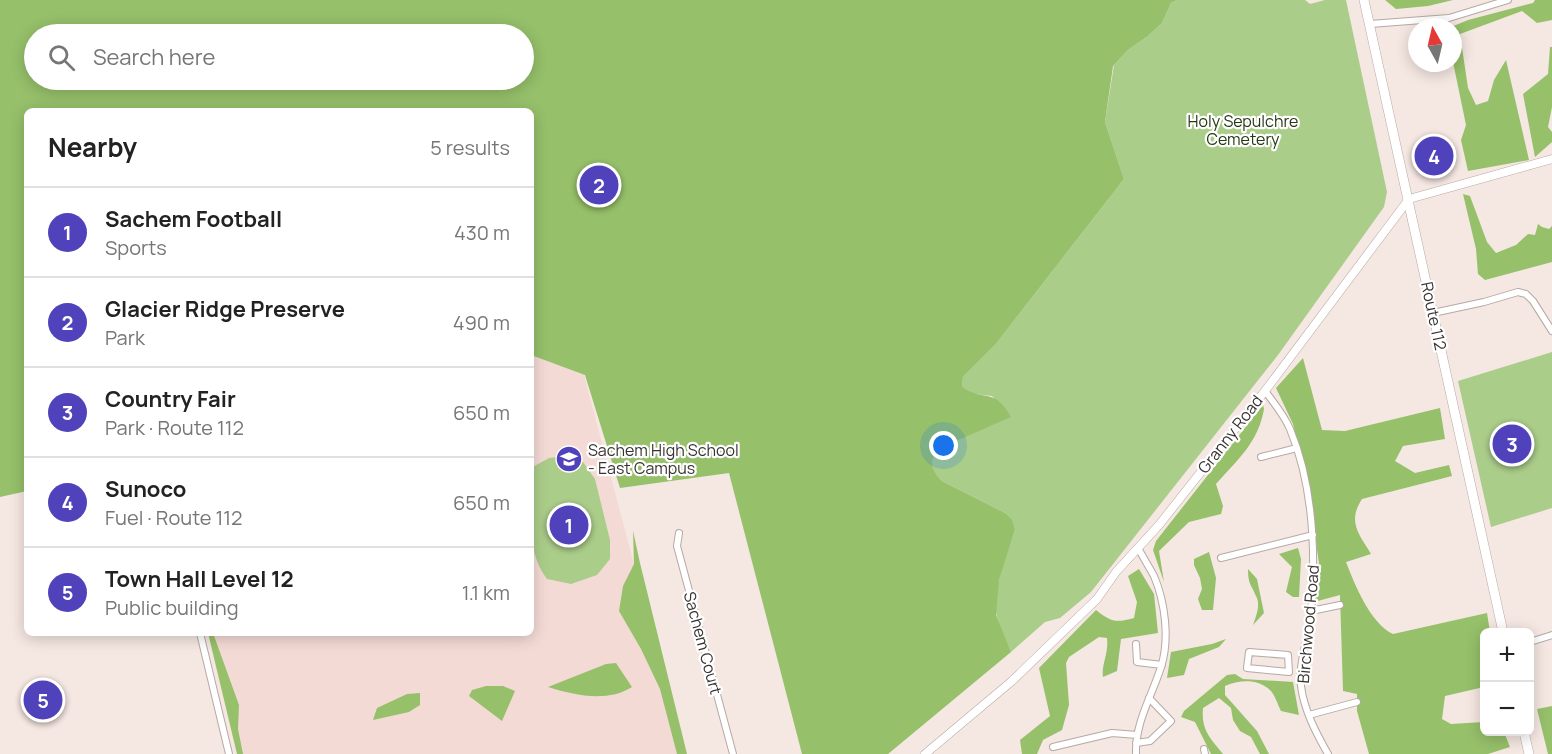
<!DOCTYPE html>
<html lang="en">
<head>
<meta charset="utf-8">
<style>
  :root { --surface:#fff; --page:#f2f2f2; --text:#222; --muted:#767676; --line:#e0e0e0; --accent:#5042ba }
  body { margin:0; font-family:Manrope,sans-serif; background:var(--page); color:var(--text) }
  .controls { position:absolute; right:18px; bottom:18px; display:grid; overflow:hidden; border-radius:9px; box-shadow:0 3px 15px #0003 }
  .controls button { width:54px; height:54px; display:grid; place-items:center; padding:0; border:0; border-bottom:2px solid var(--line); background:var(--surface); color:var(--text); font:30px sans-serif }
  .compass { position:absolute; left:1408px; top:18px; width:54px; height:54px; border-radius:50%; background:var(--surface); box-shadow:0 3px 15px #0003; rotate:352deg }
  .you { position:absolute; left:944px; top:446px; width:21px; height:21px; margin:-15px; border:4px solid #fff; border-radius:50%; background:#1a73e8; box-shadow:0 0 0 9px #1a73e833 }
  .badge { display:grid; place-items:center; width:39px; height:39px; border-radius:50%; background:var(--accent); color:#fff; font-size:20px; font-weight:700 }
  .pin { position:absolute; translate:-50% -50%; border:3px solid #fff; box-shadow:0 2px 6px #0006 }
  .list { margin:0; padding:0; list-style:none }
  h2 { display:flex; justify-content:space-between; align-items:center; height:78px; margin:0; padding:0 24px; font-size:26px }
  h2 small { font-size:20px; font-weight:400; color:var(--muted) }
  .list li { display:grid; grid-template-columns:39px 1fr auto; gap:18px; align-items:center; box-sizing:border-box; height:90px; padding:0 24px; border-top:2px solid var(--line) }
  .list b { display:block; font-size:22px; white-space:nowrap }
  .list p { margin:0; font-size:20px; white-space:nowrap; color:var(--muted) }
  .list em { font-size:20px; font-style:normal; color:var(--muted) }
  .icon { flex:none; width:33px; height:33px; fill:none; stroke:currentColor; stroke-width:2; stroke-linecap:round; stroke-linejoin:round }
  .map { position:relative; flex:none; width:1552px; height:754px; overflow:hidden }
  .search { position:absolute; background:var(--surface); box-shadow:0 3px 15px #0003; left:24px; top:24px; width:510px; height:66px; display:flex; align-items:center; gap:15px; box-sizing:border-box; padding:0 21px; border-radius:33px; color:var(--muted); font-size:22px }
  .panel { position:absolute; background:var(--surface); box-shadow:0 3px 15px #0003; left:24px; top:108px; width:510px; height:528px; border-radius:9px }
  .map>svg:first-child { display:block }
  .education { fill:#f4dad5 }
  .green { fill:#abcd8a }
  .forest { fill:#96c06a; fill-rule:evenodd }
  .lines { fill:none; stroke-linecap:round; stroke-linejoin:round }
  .minor-casing { stroke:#b6a9a4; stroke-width:8 }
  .tertiary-casing { stroke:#b6a9a4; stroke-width:9 }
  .primary-casing { stroke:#b6a9a4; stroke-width:10 }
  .minor { stroke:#fff; stroke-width:6 }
  .tertiary { stroke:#fff; stroke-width:8 }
  .primary { stroke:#fff; stroke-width:9 }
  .labels { text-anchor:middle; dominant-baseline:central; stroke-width:4.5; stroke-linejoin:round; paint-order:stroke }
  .park-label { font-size:16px; fill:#273814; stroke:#fff }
  .street-label { font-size:16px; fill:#393432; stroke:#fff }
  .poi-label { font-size:16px; fill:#393432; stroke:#fff; text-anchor:start }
</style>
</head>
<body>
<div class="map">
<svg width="1552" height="754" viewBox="0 0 1552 754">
  <rect width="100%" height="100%" fill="#f5e7e2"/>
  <path class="education" d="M559 280 684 754H238L211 633H531V285Z"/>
  <path class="green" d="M1177 0H1305L1310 4 1325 0H1346L1387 192 1384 207 1278 355 1091 592 1060 618 1045 622 1011 652C1006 640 1000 629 997 617 990 593 1008 554 1015 530L1005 513 942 481C931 470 926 459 941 448L1010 417 992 396 973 394 962 386 963 377 995 345 1124 179 1105 122 1114 65 1128 50 1148 36 1162 23 1171 3Z
    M1552 352V508L1491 527 1458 381Z
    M566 456 583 462 595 479 610 540V559L597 575 571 584 547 579C524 548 531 506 531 468L549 458Z"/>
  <path class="forest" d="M0 0H1177L1171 3 1162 23 1148 36 1128 50 1113 66 1105 122 1124 179 995 345 963 377 962 386C984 404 993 385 1011 417L941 448C927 459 931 470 942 481L1005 513 1012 520 1015 530 999 580 996 615 1011 652 888 754H802L729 473 620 488 585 375 531 355V111H27V491L0 497ZM34 34H524V80H34Z
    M1385 0H1453L1428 6 1396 9Z
    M1535 0H1552V20L1537 23 1522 11 1460 34 1468 88 1476 105 1488 101 1494 80 1506 60 1529 160 1468 171 1461 140 1466 125 1453 62V27H1451L1468 20 1533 3Z
    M1550 47H1552V107L1548 127 1552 132V142L1535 157 1523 94 1548 74Z
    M1463 194 1470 196 1487 242 1496 253 1516 245 1528 234 1535 235 1538 224 1542 227 1549 229 1552 226V262L1485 280 1478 274 1476 249Z
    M1303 358 1322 430 1345 431 1440 408 1445 439 1403 446 1395 461 1415 473 1449 465 1452 476 1362 499C1347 522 1359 534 1371 554L1346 562C1355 585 1370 623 1393 634L1487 613 1490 632H1484V687L1445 696 1442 719 1451 724 1484 722V732H1504L1510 747 1488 754H1369L1357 711V694L1343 691 1340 595 1314 602 1319 563 1308 488 1293 424 1276 388Z
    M1263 405 1264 409C1258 443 1238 459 1216 484L1223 506 1221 514 1189 522 1159 551 1164 582 1153 550 1156 541Z
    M633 531 640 563 687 754H677L660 689 641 649 619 611 623 586 634 564Z
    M1298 548 1301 559 1299 597H1293L1286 592 1292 567 1279 554Z
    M1209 552 1216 578 1213 610H1202L1198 599 1202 589 1200 578 1194 565V559Z
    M1139 569 1154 594 1158 633 1121 639 1117 671 1103 677C1101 665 1109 653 1107 638L1099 637 1069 657 1066 663 1069 705 1062 730 1043 740 1037 754H1022L1020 740 1050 716 1039 668 1096 610C1111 622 1116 623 1134 618L1137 602 1128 576Z
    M1248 569 1257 579 1264 613 1253 625C1256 616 1261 605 1256 596 1251 584 1248 584 1248 569Z
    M208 633H213L239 705 238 729 243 754H237Z
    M1226 639 1219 647 1189 659 1184 675 1167 678 1171 652 1212 644Z
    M616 663 632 687C607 703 574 695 548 687L606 664Z
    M1235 674 1243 679 1293 682 1299 715 1281 711C1278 705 1275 695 1270 690 1257 678 1239 680 1225 686V695L1257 731 1269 754H1260L1251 737 1240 731 1233 720 1231 708 1219 698 1203 708C1201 730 1210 738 1223 754H1211L1195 722 1181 717 1184 711 1227 675Z
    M486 686H503L515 691 502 721 469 696 472 690Z
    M420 693V705L409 712 373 720 377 708 407 694Z
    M1552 706V754H1548L1537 709Z"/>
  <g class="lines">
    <defs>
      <path id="minor" d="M1370 24 1449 18 1508 0
        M1433 313 1484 302 1518 292 1526 294 1533 301 1552 331
        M1265 391C1274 403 1284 415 1290 429 1313 485 1316 554 1311 614 1309 638 1298 662 1301 686 1304 710 1316 733 1328 754
        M1261 457 1297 448
        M679 533 677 546 733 754
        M1221 558 1313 535
        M1311 611 1340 605
        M200 633 229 754
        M1530 642 1552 635
        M1136 644 1137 662 1162 665
        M1249 652 1288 655 1289 672 1247 668Z
        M1309 715 1357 702
        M1136 743 1150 741 1171 721 1149 698
        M1053 747 1112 733 1137 735
        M1204 749 1205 754
        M1136 754C1135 722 1152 696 1161 667 1170 639 1165 602 1154 576 1149 567 1143 557 1138 548"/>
      <path id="tertiary" d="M925 754 1012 681 1097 599 1116 572 1159 525 1265 391 1409 199 1552 159"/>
      <path id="primary" d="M1364 0 1503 632
        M1524 732 1529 754"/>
    </defs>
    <use href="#minor" class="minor-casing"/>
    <use href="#tertiary" class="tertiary-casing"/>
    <use href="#primary" class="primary-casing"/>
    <use href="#minor" class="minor"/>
    <use href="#tertiary" class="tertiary"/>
    <use href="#primary" class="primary"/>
  </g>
  <defs>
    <symbol id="school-disc" viewBox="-11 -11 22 22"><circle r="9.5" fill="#5042ba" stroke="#fff"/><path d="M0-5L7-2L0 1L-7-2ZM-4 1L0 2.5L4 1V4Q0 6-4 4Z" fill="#fff"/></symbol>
  </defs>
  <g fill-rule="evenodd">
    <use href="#school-disc" x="554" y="444" width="30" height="30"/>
  </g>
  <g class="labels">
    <g class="park-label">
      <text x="1243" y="121">Holy Sepulchre<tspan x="1243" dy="18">Cemetery</tspan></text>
    </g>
    <g class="street-label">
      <text transform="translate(1434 316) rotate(78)">Route 112</text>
      <text transform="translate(1230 434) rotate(-52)">Granny Road</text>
      <text transform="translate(1308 624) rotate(-85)">Birchwood Road</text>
      <text transform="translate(703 643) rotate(75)">Sachem Court</text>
    </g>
    <g class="poi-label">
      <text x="588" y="450">Sachem High School<tspan x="588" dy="18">- East Campus</tspan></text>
    </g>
  </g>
</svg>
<div class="controls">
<button>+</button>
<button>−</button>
</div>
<svg class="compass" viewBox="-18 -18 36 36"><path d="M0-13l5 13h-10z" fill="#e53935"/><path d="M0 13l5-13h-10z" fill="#767676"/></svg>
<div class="you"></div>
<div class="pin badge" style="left:569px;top:525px">1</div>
<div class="pin badge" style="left:599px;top:185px">2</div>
<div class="pin badge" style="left:1512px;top:444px">3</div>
<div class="pin badge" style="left:1434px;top:156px">4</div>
<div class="pin badge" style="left:43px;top:700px">5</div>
<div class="search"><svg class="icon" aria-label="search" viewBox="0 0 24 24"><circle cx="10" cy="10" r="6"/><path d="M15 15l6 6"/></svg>Search here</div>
<section class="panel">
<h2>Nearby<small>5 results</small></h2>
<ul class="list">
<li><span class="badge">1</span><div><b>Sachem Football</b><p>Sports</p></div><em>430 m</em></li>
<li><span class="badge">2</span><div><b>Glacier Ridge Preserve</b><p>Park</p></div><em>490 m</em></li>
<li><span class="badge">3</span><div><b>Country Fair</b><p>Park · Route 112</p></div><em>650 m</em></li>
<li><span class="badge">4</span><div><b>Sunoco</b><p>Fuel · Route 112</p></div><em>650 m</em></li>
<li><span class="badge">5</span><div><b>Town Hall Level 12</b><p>Public building</p></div><em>1.1 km</em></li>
</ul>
</section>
</div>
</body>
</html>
